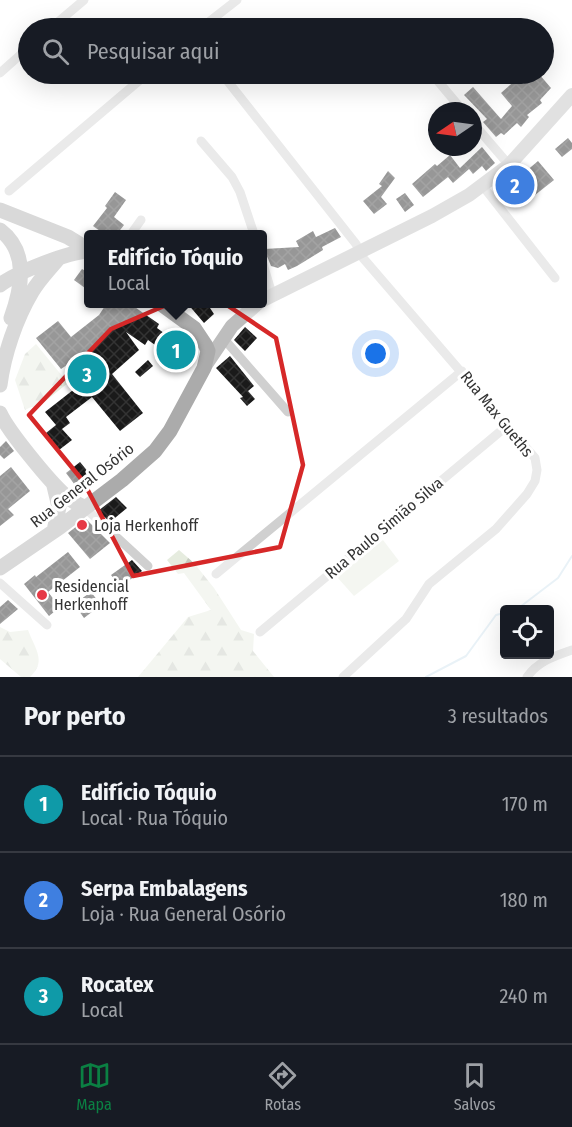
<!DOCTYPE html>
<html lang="pt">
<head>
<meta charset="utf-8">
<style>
  :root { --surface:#171b24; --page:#20242c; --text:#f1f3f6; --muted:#9ea1a6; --line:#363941; --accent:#0b8043 }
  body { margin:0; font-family:"Fira Sans Condensed",sans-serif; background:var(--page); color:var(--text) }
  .controls { position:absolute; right:18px; bottom:18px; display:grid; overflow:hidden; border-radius:6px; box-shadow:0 6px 24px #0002 }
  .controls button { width:54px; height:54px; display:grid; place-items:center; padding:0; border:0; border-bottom:2px solid var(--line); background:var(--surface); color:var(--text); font:30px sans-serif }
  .compass { position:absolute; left:428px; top:102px; width:54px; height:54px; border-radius:50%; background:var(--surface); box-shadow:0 6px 24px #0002; rotate:257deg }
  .you { position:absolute; left:376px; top:354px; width:21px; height:21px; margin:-15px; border:4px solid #fff; border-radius:50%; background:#1a73e8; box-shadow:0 0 0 9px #1a73e833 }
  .badge { display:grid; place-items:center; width:39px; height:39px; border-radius:50%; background:var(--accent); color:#fff; font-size:20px; font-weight:700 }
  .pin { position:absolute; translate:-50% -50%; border:3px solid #fff; box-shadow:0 2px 6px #0006 }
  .popup { position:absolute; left:84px; top:230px; width:183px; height:78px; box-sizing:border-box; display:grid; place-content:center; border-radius:6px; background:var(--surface); filter:drop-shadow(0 2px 4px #0005); font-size:20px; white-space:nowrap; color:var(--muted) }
  .popup b { font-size:22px; color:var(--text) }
  .popup::after { content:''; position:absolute; left:50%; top:100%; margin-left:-12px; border:12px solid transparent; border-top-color:var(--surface) }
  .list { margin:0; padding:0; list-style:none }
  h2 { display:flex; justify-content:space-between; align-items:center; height:78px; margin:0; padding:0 24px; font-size:26px }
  h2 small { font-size:20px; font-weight:400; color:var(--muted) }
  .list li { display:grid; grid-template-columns:39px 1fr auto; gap:18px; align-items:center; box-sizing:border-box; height:96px; padding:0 24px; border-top:2px solid var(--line) }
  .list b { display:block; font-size:22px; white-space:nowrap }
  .list p { margin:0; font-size:20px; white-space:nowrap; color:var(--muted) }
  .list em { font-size:20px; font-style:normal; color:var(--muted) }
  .icon { flex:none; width:33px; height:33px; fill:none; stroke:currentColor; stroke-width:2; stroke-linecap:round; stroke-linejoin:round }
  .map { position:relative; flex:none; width:572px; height:677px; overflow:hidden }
  .search { position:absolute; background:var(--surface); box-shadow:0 6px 24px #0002; left:18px; right:18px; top:18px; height:66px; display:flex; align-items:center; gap:15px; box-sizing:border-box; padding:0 21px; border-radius:33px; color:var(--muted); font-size:22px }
  .sheet { height:366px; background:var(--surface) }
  nav { display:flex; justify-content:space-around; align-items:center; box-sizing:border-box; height:84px; border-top:2px solid var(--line); background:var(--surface); font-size:16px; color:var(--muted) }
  nav a { display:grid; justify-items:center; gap:3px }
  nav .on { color:var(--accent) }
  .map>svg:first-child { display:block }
  .forest { fill:url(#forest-firs) }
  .park { fill:#e6ecdf }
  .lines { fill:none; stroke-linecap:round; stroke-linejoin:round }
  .stream { stroke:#cfe2ee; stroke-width:2 }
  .building { fill:url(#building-cross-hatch) }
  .street { stroke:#d0d0d0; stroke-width:9 }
  .secondary { stroke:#bdbdbd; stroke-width:14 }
  .primary { stroke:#ababab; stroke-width:15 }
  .marked { fill:none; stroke:#d62828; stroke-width:4.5; stroke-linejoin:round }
  .poi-dot { fill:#e63946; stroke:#fff; stroke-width:2 }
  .labels { text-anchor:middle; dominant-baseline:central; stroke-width:6; stroke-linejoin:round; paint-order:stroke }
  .street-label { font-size:16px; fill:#333; stroke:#fff }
  .poi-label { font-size:16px; fill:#333; stroke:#fff; text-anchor:start }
</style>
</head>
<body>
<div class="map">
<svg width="572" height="677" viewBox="0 0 572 677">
  <defs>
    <pattern id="forest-firs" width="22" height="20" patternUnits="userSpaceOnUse" patternTransform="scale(1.5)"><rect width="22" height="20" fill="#e6ecdf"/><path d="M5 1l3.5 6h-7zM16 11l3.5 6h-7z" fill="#c6cbc0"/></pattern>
    <pattern id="building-cross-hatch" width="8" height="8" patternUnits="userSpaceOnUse" patternTransform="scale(1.5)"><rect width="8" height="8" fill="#1a1a1a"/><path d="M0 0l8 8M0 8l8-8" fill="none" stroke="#333"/></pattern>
  </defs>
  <rect width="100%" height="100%" fill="#fff"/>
  <path class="forest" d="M36 344 68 383 38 407H31L25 410 15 380 25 354Z
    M179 550 194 563 214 588 241 630 254 634 253 651 274 677H138L188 617 211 610 184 573 178 574 167 560Z
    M0 627 10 632 28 630C35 649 47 661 30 677H21L0 659Z"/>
  <path class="park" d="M383 540 399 561 354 596 337 577Z"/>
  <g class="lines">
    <path class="stream" d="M516 610 558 578 572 556
      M426 677 466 656 496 615 504 613"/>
  </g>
  <path class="building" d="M535 74H539L551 88 540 100 542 103 527 115 529 117 521 127 517 123 504 135 501 133 496 137 483 122 487 119 464 95 473 87 501 119 512 106 501 93 518 78 523 84Z
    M568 138 572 143V149L562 157 555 149Z
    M482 147 495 163 486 171 482 166 473 174 469 169 453 183 448 177 423 197 412 184 435 164 437 166 450 155 460 168Z
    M538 161 554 180 535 195 527 186 506 204 499 195V194Z
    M388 171 395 178 381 197 387 204 374 214 363 201 382 186 379 184Z
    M115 192 126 200 114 217 124 225 117 234H104L93 226 107 208 105 206Z
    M405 193 414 205 405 212 396 199Z
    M335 228 341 237 322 247 323 250 297 266 288 270 285 264 278 268 271 266 264 249 299 247 296 241 313 231 316 237Z
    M82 269 89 273V291L74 280Z
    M107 303H129L159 324 157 328 172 339 175 335 186 343 192 355 181 371 162 357 165 352 148 340 145 345 126 332 139 350 112 374 143 413 120 431 92 397 66 417 70 423 62 429 72 440 59 450 46 433 56 425 45 412 82 383 67 365 61 369 36 338 58 321 71 337 99 315Z
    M187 303H216L210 308 214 314 204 323Z
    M245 327 257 338 245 351 234 340Z
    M230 356 254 386 248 391 255 399 247 406 240 398 243 397 216 368Z
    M148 360 153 366 140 377 135 372Z
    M6 441 14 451 4 459 0 455V447Z
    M80 462 94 479 87 485 81 486 75 485 66 473Z
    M11 467 30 491 8 509 14 515 0 526V476Z
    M116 497 127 508 110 522 98 511Z
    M86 519 110 543 90 559 68 533Z
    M68 552 80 567 48 592 60 607 49 616 24 584 35 575 36 577Z
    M132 560 142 571 120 587 111 575Z
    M91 592 101 605 84 618 74 604Z
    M8 600 18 609 0 624V607Z"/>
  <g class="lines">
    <path class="street" d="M392 26 394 28
      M51 28 84 0
      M201 28 237 0
      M0 73 28 48
      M222 74 356 244 363 258 535 458 537 470 535 481 527 494 496 529 429 584 406 619 343 677
      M432 74 463 111
      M473 123 509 165
      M201 141 232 177 240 192 254 234
      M482 185 555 278
      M9 191 147 74
      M131 234 141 220
      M263 264 272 294
      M224 339 288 412
      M85 508 148 566
      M216 574 462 371
      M0 583 47 625
      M260 632 508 425
      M527 677C538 661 555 656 572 650"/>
    <path class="secondary" d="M263 300 432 216 469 195 509 165 572 95
      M205 366 232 326 257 304"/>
    <path class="primary" d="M0 210 68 237 89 250
      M0 230C29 252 22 288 11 318
      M0 285C17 272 68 252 89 251
      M0 385C4 354 16 319 32 292 39 280 49 270 58 259
      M0 413C8 431 50 482 65 495 71 501 78 504 85 508
      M54 486 59 507 54 531
      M0 568 60 527 122 480 155 451 170 431 204 368 208 351 206 346 194 328 161 304"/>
  </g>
  <path d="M0 0H572V677H0ZM203 289 276 338 303 465 280 547 133 576 83 481 29 415 111 329Z" fill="#fff" fill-opacity=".55" fill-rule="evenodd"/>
  <path class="marked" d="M203 289 276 338 303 465 280 547 133 576 83 481 29 415 111 329Z"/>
  <g class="poi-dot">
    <circle cx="82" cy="525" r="6"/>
    <circle cx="42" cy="595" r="6"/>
  </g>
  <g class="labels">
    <g class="street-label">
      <text transform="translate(497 414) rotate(51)">Rua Max Gueths</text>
      <text transform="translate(82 485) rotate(-38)">Rua General Osório</text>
      <text transform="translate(384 528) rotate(-40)">Rua Paulo Simião Silva</text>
    </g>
    <g class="poi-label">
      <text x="94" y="525">Loja Herkenhoff</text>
      <text x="54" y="586">Residencial<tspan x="54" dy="18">Herkenhoff</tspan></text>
    </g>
  </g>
</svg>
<div class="controls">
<button><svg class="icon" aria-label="locate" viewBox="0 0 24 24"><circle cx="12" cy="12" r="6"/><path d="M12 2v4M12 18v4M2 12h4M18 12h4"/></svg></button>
</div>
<svg class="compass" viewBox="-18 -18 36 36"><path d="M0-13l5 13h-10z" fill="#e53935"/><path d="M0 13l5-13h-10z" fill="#9ea1a6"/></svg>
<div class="you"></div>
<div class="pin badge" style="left:176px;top:350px;background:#0f9aa8">1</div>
<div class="popup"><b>Edifício Tóquio</b>Local</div>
<div class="pin badge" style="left:515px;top:185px;background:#3f7fe0">2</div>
<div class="pin badge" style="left:87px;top:374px;background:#0f9aa8">3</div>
<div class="search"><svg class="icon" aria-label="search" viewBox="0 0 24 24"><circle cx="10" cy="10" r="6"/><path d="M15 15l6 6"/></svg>Pesquisar aqui</div>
</div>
<section class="sheet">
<h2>Por perto<small>3 resultados</small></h2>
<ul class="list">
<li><span class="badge" style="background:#0f9aa8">1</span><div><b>Edifício Tóquio</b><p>Local · Rua Tóquio</p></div><em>170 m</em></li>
<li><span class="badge" style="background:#3f7fe0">2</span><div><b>Serpa Embalagens</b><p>Loja · Rua General Osório</p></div><em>180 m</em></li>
<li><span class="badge" style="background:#0f9aa8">3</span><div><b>Rocatex</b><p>Local</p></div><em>240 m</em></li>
</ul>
</section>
<nav>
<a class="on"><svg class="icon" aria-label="map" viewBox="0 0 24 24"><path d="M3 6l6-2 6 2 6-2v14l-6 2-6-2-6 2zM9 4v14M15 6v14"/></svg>Mapa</a>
<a><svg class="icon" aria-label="directions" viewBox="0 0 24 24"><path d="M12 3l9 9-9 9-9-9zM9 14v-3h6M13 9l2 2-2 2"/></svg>Rotas</a>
<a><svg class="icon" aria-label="saved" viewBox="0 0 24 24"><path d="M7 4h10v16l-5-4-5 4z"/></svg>Salvos</a>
</nav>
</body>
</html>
